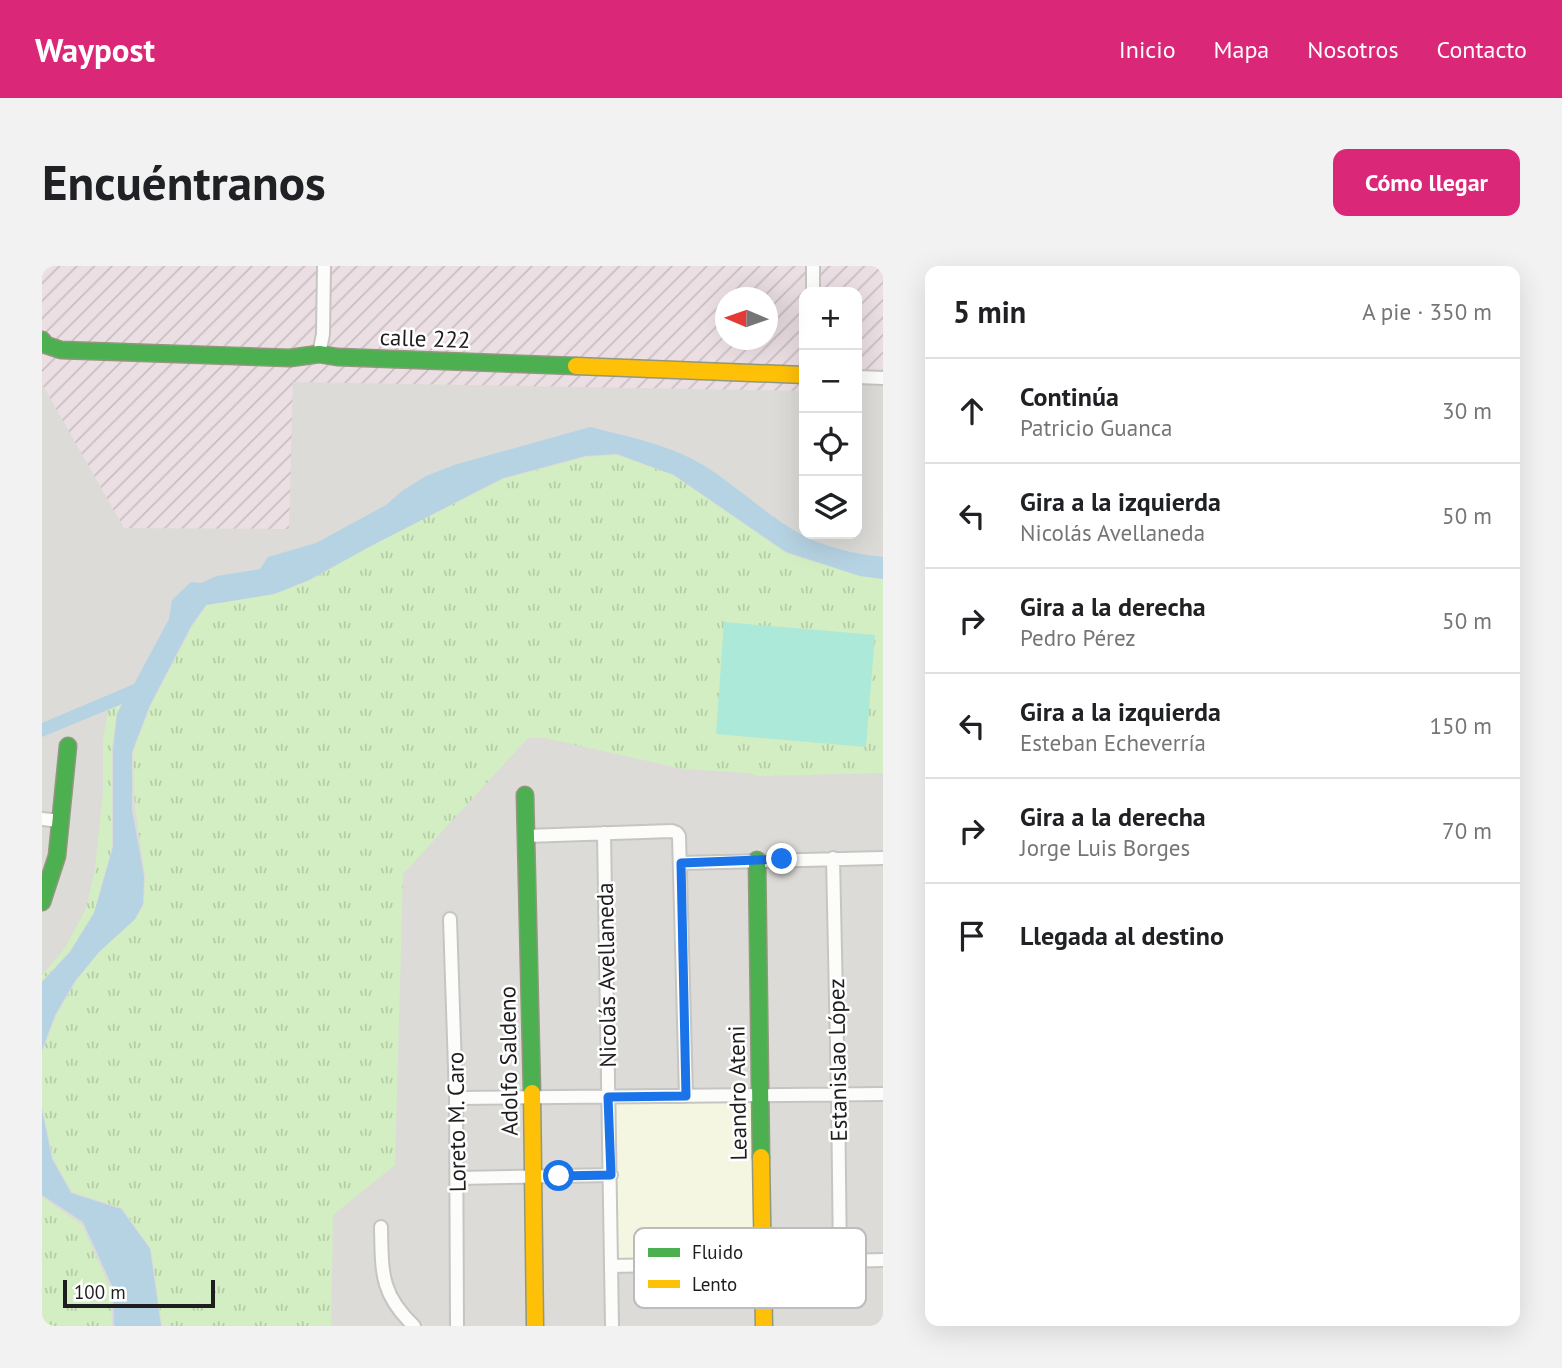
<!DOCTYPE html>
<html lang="es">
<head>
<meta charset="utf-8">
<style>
  :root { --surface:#fff; --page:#f2f2f2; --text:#202124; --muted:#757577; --line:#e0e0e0; --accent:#db2777 }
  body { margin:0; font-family:"PT Sans",sans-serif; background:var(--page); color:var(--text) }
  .controls { position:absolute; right:21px; top:21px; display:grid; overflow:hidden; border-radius:14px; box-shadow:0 7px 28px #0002 }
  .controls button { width:63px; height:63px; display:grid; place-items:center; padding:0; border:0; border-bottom:2px solid var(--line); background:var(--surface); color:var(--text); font:35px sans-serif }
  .compass { position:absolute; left:673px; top:21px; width:63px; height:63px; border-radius:50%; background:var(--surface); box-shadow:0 7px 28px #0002; rotate:272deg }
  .scale { position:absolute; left:21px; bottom:18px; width:152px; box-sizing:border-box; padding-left:7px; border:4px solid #1e1e1e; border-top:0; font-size:19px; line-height:24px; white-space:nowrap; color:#1e1e1e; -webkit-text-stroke:5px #fff; paint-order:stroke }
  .stop { position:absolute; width:21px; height:21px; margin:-16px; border:5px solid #1a73e8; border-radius:50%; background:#fff }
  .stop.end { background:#1a73e8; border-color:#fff; box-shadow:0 2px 7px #0008 }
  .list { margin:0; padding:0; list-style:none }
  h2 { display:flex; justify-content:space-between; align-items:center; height:91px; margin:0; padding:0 28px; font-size:30px }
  h2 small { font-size:23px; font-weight:400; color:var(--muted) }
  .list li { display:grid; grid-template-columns:46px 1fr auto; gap:21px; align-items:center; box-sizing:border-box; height:105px; padding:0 28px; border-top:2px solid var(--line) }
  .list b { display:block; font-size:26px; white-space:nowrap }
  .list p { margin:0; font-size:23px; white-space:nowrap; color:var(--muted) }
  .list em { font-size:23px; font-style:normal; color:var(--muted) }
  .icon { flex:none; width:38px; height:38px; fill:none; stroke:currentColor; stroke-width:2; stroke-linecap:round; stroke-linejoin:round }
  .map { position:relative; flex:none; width:841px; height:1060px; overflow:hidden; border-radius:14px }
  header { display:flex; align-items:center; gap:42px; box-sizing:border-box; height:98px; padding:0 35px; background:var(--accent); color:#fff }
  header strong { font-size:33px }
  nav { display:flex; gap:38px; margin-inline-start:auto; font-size:24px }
  .intro { display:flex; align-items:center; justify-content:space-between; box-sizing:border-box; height:168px; padding:0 42px }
  h1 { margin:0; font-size:49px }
  .button { padding:18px 32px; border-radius:14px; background:var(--accent); color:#fff; font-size:24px; font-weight:700 }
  main { display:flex; gap:42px; padding:0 42px }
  aside { flex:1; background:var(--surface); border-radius:14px; box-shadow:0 7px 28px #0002 }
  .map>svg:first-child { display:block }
  .residential { fill:#dcdbd8; fill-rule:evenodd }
  .industrial { fill:url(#industrial-furrows); fill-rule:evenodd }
  .education { fill:#f4f6e1 }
  .grass { fill:url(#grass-tufts) }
  .pitch { fill:#ade9d8 }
  .water { fill:#b6d3e3 }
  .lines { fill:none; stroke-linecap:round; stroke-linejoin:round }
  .street-casing { stroke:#c5c5c2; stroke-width:16 }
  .fast-casing { stroke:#92977e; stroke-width:19 }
  .slow-casing { stroke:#92977e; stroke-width:19 }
  .street { stroke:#fcfcfb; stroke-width:12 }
  .fast { stroke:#4caf50; stroke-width:16 }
  .slow { stroke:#ffc107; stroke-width:16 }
  .route { stroke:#1a73e8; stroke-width:9 }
  .labels { text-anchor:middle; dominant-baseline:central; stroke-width:5; stroke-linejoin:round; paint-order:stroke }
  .street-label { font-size:23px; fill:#1e1e1e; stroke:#fff }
  .key { fill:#fff; stroke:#bcbcbc; stroke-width:2 }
  .key-label { font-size:19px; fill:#1e1e1e }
</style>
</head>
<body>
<header>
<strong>Waypost</strong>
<nav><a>Inicio</a><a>Mapa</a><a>Nosotros</a><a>Contacto</a></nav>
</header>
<div class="intro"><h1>Encuéntranos</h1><a class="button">Cómo llegar</a></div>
<main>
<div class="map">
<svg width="841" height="1060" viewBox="0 0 841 1060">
  <defs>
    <pattern id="industrial-furrows" width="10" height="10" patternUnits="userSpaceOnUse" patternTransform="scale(1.75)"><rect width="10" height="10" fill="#ebdfe4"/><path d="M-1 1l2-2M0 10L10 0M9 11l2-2" fill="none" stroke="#c9bfc3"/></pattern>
    <pattern id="grass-tufts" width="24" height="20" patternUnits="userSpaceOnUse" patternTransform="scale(1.75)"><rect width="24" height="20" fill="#d3eec2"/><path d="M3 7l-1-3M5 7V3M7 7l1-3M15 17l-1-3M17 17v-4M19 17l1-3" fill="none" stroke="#b5cca6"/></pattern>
  </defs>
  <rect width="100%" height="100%" fill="#edece6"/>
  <path class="residential" d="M0 0H841V1060H0ZM762 26H815V268H762ZM684 32H726V74H684Z"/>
  <path class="industrial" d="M0 0H841V116L815 119V26H762V125L251 116 247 263 82 262 0 118ZM684 32H726V74H684Z"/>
  <path class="education" d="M710 835 716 992 574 995V838Z"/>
  <path class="grass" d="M575 189 631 209 744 287 818 310 841 313V507L716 510 707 507 641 503 503 472H486L361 608 353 899 291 949 289 1060H120L109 983 80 942 30 926 11 892 0 840V787L14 750 34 715 57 686 93 654 102 638 103 609 93 541 91 486 109 439 150 361 165 339 233 328 268 314 327 281 461 213 543 191Z
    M80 438 74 449 70 484V581L52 647 28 685 0 715V709L23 682 44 643 53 603 61 525V474L66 444Z
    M0 931 40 959 69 1024 70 1060H0Z"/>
  <path class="pitch" d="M682 356 833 369 824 481 674 468Z"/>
  <path class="water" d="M548 161C587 171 626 178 661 199 699 222 736 261 778 277 797 284 820 289 841 291V313L818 310 744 286 632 209 575 188 543 190 461 212 327 281 267 314 232 328 164 339 149 360 108 439 90 486V544L102 610 101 638 93 653 57 686 33 715 13 749 0 784V716L28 686 52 647 71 581V484L75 448 80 438 0 471V457L92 418 127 353 130 334 149 316 159 317 175 310 218 303 226 291 274 277 344 239 360 225 384 210 412 199Z
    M0 844 10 893 29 927 79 943 108 983 119 1060H72L71 1022 41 956 0 929Z"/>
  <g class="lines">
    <defs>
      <path id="street" d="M771 26V0
        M277 88 281 68 282 0
        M815 111 841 112
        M0 553 18 555
        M562 567 570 1060
        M484 570 630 565 635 567 637 570 644 830
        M791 592 796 828 798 995
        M639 597 841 592
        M408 653 414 832 415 1060
        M414 832 841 828
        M415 912 569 909
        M339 961C340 1006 338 1028 372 1060
        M570 1000 841 994"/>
      <path id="fast" d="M0 74 4 79 19 84 248 92 277 88 295 91 534 100
        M483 529 490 827
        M715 594 719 891
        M0 636 15 590 26 480"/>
      <path id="slow" d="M534 100 762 109
        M490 827 493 1060
        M719 891 722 1060"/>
    </defs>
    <use href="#street" class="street-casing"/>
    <use href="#fast" class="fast-casing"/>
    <use href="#slow" class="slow-casing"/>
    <use href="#street" class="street"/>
    <use href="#fast" class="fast"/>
    <use href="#slow" class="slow"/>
  </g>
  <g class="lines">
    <path class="route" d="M517 910 569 909 566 831 644 830 639 597 740 593"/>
  </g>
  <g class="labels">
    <g class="street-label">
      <text transform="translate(383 72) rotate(2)">calle 222</text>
      <text transform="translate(564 709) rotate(-91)">Nicolás Avellaneda</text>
      <text transform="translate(795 794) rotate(-91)">Estanislao López</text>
      <text transform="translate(466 795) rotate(-91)">Adolfo Saldeno</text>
      <text transform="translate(695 827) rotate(-91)">Leandro Ateni</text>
      <text transform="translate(414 856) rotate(-91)">Loreto M. Caro</text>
    </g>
  </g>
  <rect x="592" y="962" width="232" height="80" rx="10" class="key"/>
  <rect x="606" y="982" width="32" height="9" fill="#4caf50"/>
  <rect x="606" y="1014" width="32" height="8" fill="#ffc107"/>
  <g class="key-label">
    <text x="650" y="993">Fluido</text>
    <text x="650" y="1025">Lento</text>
  </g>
</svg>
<div class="controls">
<button>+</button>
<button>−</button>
<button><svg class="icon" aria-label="locate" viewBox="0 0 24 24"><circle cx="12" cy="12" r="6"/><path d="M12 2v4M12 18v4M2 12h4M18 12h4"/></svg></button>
<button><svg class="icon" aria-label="layers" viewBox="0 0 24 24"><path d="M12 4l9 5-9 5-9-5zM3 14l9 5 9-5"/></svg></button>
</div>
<svg class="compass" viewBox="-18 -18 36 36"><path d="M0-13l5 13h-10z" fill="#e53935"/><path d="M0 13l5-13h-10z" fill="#757577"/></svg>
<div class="scale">100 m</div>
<div class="stop" style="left:517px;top:910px"></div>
<div class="stop end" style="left:740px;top:593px"></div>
</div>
<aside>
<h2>5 min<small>A pie · 350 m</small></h2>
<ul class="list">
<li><svg class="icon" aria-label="ahead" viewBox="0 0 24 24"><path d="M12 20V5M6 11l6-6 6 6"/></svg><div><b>Continúa</b><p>Patricio Guanca</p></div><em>30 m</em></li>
<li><svg class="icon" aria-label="left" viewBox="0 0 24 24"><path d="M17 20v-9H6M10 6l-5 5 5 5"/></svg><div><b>Gira a la izquierda</b><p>Nicolás Avellaneda</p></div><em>50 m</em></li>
<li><svg class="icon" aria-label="right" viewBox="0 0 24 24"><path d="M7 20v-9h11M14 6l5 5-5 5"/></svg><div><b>Gira a la derecha</b><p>Pedro Pérez</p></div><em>50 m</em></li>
<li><svg class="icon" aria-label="left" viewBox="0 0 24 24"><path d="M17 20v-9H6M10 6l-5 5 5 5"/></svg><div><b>Gira a la izquierda</b><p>Esteban Echeverría</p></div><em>150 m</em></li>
<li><svg class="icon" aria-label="right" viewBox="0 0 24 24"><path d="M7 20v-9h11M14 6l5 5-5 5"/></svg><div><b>Gira a la derecha</b><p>Jorge Luis Borges</p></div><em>70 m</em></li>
<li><svg class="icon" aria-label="arrive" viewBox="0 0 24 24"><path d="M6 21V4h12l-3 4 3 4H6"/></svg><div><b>Llegada al destino</b></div></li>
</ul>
</aside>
</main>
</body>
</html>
